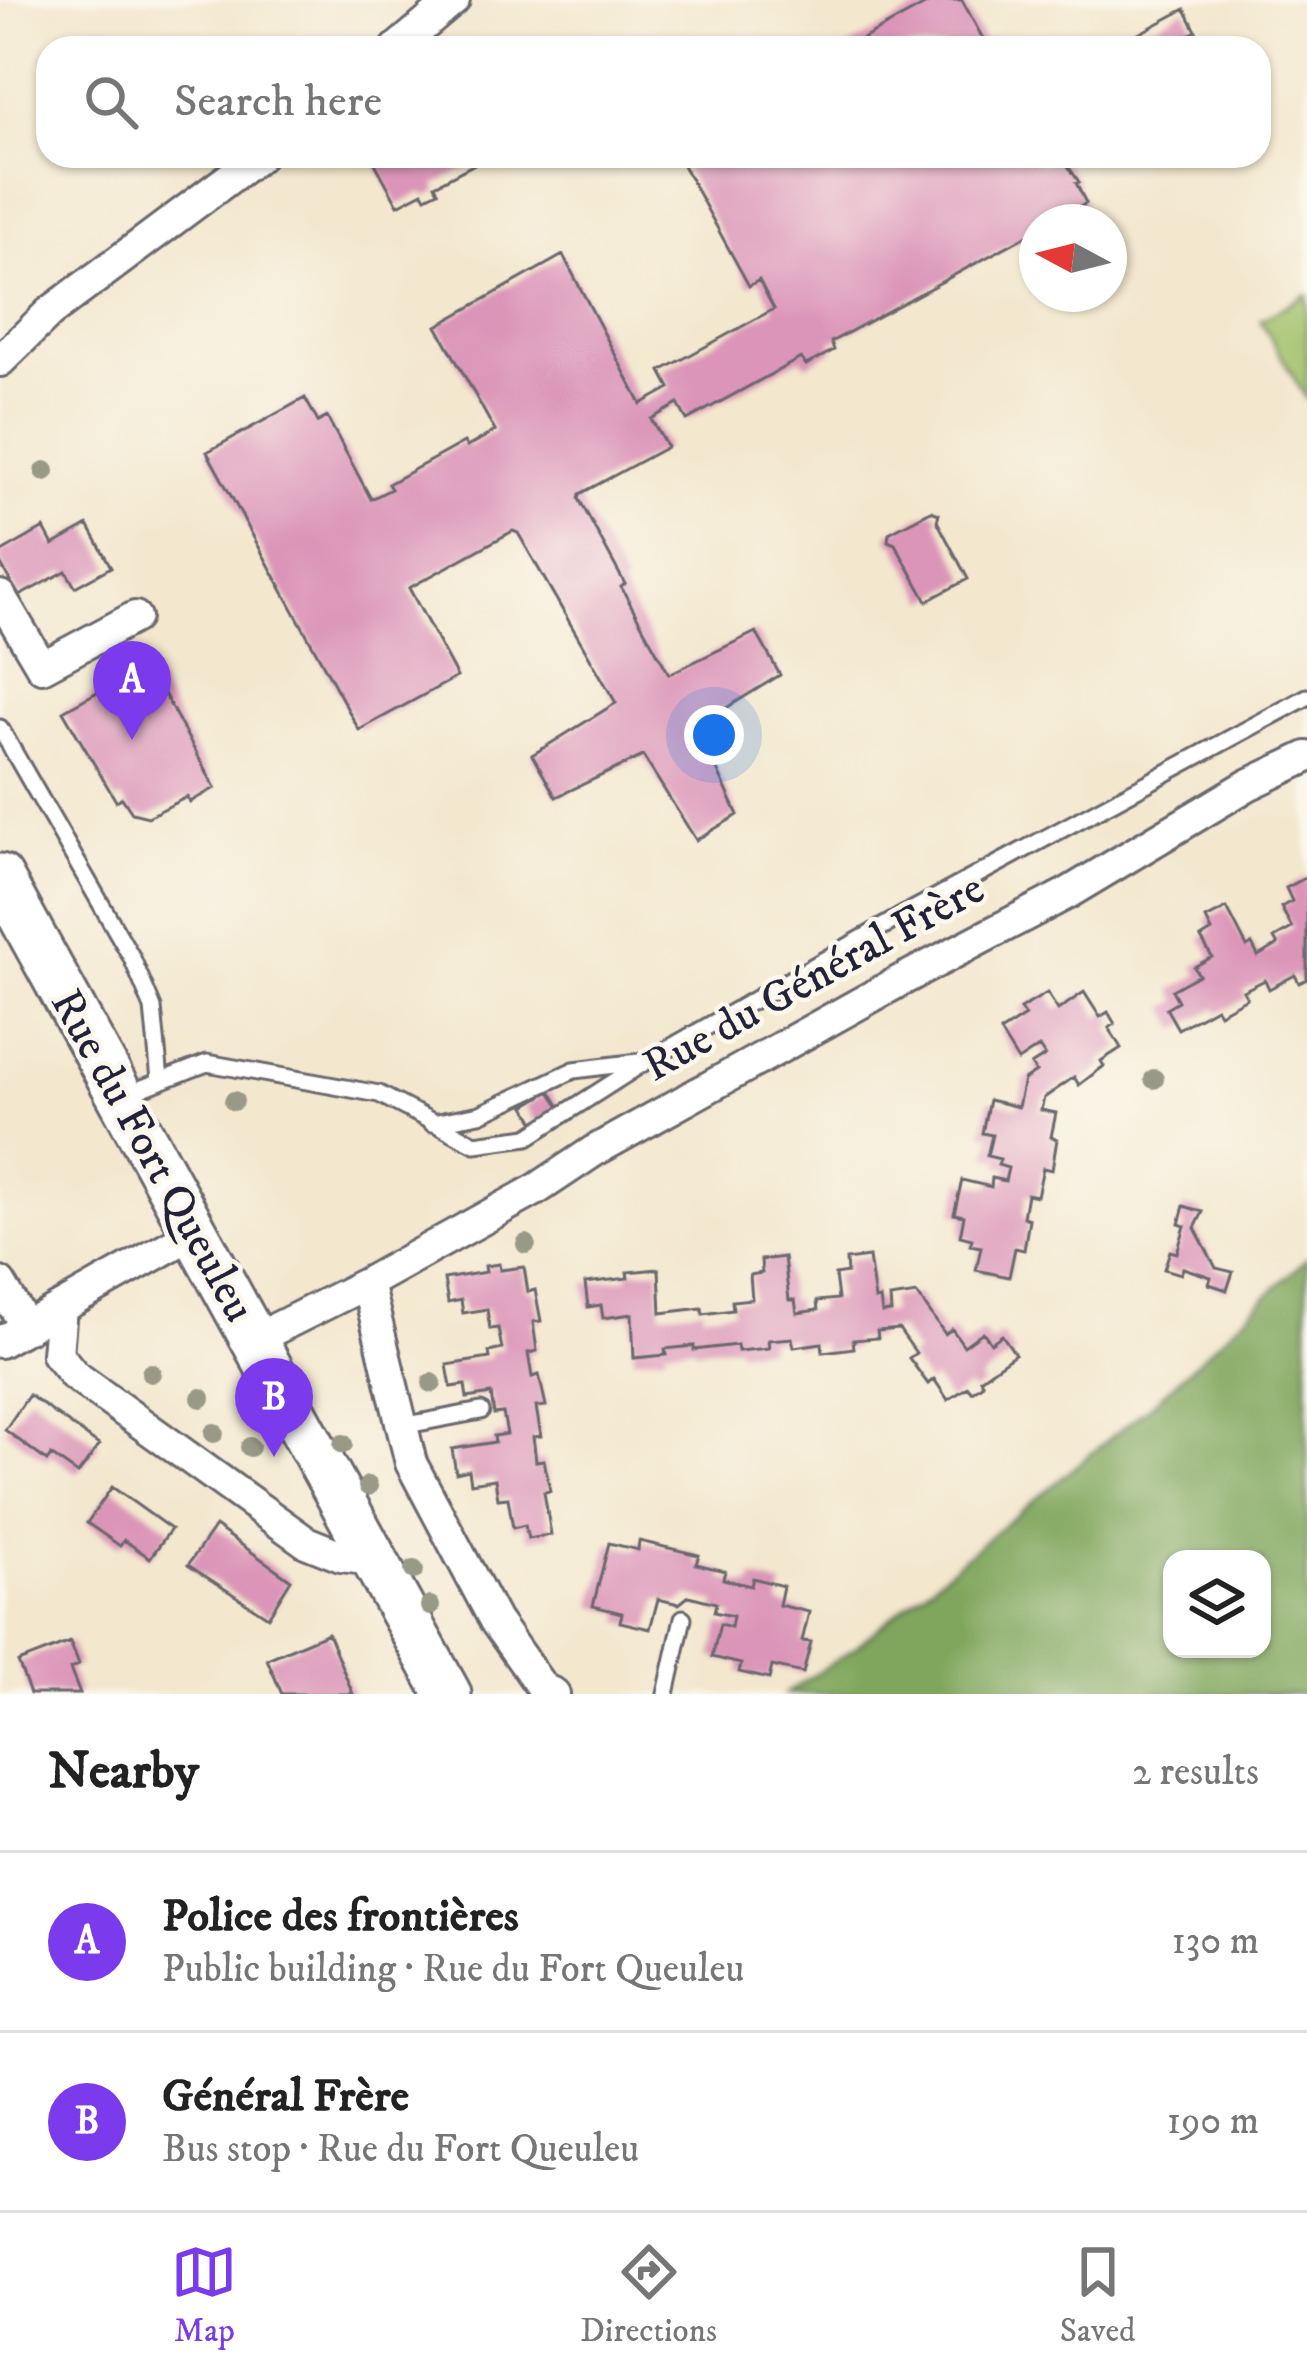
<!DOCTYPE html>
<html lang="en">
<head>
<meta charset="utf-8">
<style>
  :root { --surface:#fff; --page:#f2f2f2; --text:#222; --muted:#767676; --line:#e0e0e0; --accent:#7c3aed }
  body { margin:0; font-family:"IM FELL DW Pica",serif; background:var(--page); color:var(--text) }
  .controls { position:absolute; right:36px; bottom:36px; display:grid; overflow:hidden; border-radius:24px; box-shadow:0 3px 9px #0004 }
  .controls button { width:108px; height:108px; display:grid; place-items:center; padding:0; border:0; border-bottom:3px solid var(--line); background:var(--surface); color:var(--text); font:60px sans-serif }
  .compass { position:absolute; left:1019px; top:204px; width:108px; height:108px; border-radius:50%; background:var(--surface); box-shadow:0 3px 9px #0004; rotate:277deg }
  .you { position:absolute; left:714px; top:735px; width:42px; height:42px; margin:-30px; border:9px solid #fff; border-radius:50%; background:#1a73e8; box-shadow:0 0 0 18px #1a73e833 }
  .badge { display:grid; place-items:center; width:78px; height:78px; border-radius:50%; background:var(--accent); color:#fff; font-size:39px; font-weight:700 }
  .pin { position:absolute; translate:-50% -99px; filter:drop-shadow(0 3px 6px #0008) }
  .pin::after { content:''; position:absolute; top:63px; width:42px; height:36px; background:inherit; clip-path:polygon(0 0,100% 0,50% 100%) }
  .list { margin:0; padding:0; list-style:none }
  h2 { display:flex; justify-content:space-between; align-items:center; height:156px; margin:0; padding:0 48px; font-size:51px }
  h2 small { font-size:39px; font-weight:400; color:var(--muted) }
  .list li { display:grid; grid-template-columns:78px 1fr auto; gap:36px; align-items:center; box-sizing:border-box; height:180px; padding:0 48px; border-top:3px solid var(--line) }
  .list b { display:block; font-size:45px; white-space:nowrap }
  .list p { margin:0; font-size:39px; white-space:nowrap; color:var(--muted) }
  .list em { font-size:39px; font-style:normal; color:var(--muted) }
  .icon { flex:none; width:66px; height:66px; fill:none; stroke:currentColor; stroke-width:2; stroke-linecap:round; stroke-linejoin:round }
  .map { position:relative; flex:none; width:1307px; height:1694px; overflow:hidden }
  .search { position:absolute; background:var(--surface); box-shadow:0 3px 9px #0004; left:36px; right:36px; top:36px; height:132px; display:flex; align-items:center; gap:30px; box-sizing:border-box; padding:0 42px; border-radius:36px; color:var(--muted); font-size:45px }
  .sheet { height:516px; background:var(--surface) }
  nav { display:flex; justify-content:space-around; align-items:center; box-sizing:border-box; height:168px; border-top:3px solid var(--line); background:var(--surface); font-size:33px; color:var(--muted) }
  nav a { display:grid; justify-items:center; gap:6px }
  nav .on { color:var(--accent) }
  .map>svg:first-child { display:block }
  .green { fill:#9fbf68; stroke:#607052; stroke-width:3 }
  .forest { fill:#7fa65c; stroke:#50644c; stroke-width:3; fill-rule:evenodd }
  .building { fill:#db95b8 }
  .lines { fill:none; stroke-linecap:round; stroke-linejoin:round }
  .lane-casing { stroke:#6b676e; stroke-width:21 }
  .street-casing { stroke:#6b676e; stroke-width:36 }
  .secondary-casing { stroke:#6b676e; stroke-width:51 }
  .lane { stroke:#fff; stroke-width:15 }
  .street { stroke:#fff; stroke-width:30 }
  .secondary { stroke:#fff; stroke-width:45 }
  .tree { fill:#989986 }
  .labels { text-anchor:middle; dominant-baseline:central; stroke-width:9; stroke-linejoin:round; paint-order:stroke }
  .street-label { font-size:45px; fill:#22223b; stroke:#fbf7ec }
</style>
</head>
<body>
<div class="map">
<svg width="1307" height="1694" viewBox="0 0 1307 1694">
  <rect width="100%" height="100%" fill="#fbf7ec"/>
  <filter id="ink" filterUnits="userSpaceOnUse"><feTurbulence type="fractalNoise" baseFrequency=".00833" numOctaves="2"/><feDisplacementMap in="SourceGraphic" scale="24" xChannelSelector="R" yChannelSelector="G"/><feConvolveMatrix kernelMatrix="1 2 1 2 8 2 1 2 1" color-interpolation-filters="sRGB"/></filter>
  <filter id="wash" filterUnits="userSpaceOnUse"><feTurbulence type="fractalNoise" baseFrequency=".004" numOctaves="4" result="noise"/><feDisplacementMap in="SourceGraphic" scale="48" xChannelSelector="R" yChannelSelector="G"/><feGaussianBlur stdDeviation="2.7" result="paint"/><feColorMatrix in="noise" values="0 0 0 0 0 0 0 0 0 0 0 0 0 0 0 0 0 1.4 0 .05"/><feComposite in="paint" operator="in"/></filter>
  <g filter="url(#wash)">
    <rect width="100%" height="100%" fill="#f3e7cd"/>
    <path class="green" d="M1307 294V400L1260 320Z"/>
    <path class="forest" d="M1307 1258V1694H785L853 1649 1153 1403ZM1172 1559H1262V1649H1172Z"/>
    <g id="blocks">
      <path class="building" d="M934 0H962L988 48H846Z
        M1185 9 1196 31 1164 48H1116L1120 39 1127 40Z
        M371 156H480L482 160 435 185 438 191 426 197 423 192 398 205Z
        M678 156H1035L1040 164 1061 156 1079 182 1076 183 1086 203 1059 222 1057 218 1037 222V230L831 342 834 350 806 365 801 358 687 420 678 404 651 419 667 447 580 494 579 499 625 584 621 587 669 674 756 632 780 675 697 726 738 815 696 840 643 756 556 797 532 755 616 703 518 533 513 531 409 588 457 677 359 730 207 452 305 398 318 422 327 417 371 499 391 489 388 484 464 442 467 447 495 431 437 326 563 255 641 404 670 388 661 371 774 309 759 280 749 286Z
        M931 511 939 514 937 521 968 579 927 601 895 544 888 541 889 533Z
        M88 525 111 567 75 587 66 571 19 596 0 563V553L44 528 53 545Z
        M148 664 215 788 190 802 187 797 148 817 132 813 122 798 116 801 63 711Z
        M1307 877V979L1299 983 1295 975 1269 989 1265 980 1243 991 1247 998 1219 1013 1216 1008 1178 1029 1166 1008 1178 1001 1172 990 1199 975 1194 967 1212 957 1201 938 1212 931 1206 919 1227 908 1247 947 1252 944 1258 956 1278 945 1274 938 1292 928 1281 907 1292 901 1286 888Z
        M1084 992 1100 1017 1108 1012 1115 1024 1109 1028 1121 1048 1101 1061 1104 1066 1079 1085 1074 1077 1044 1098 1041 1110 1056 1113 1051 1137 1057 1139 1052 1170 1043 1168 1037 1196 1027 1194 1023 1217 1029 1219 1024 1250 1015 1248 1009 1277 976 1270 981 1247 970 1245 972 1239 960 1236 964 1216 954 1214 962 1180 991 1187 992 1178 1005 1181 1008 1168 998 1165 1000 1159 987 1156 992 1135 982 1133 989 1100 1018 1107 1024 1080 1036 1072 1031 1065 1045 1056 1039 1047 1018 1061 1000 1032 1025 1016 1020 1009 1047 993 1058 1010Z
        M550 1091 560 1107 535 1122 525 1106Z
        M1184 1206 1203 1212 1195 1228 1216 1268 1233 1272 1227 1290 1209 1284 1211 1277 1183 1268 1181 1274 1164 1269 1170 1251 1177 1253 1185 1226 1179 1224Z
        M784 1257 789 1300H795L797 1313 818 1310 817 1301 838 1299 835 1275 847 1273 846 1260 869 1257 875 1300 880 1299 882 1313 891 1312 890 1298 917 1294 945 1334 952 1329 964 1346 983 1332 991 1343 1002 1335 1015 1354 980 1379 983 1384 972 1392 968 1387 948 1400 934 1379 928 1384 909 1358 916 1353 899 1329 877 1331 878 1338 853 1340 854 1348 823 1352 822 1343 794 1347 792 1338 768 1340 769 1348 738 1351 737 1345 694 1350V1346L665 1349 666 1355 634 1358 632 1314 603 1318 601 1305 588 1307 585 1283 628 1278 627 1272 659 1269 661 1313 702 1308 703 1314 733 1310 732 1301 752 1299 750 1275 762 1273 761 1260Z
        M499 1264 500 1270 524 1267 528 1292 535 1290 541 1321 533 1322 537 1351 528 1353 532 1377 539 1375 546 1406 536 1407 541 1436 533 1437 536 1461 544 1460 550 1491 544 1492 551 1535 528 1539 525 1525 513 1528 508 1498 498 1499 495 1479 471 1483 469 1470 456 1473 452 1449 495 1442 494 1436 507 1434 503 1413 494 1414 491 1394 467 1398 465 1385 451 1387 447 1365 490 1358 489 1352 502 1349 498 1328 490 1329 487 1309 463 1313 461 1300 448 1303 444 1279 486 1272 485 1266Z
        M29 1395 99 1445 78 1474 51 1455 47 1461 5 1430Z
        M112 1487 171 1529 150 1558 124 1540 120 1546 87 1523Z
        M215 1526 291 1580 268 1617 188 1565Z
        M639 1541 699 1555 696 1564 725 1571 723 1579 751 1586 753 1578 783 1586 779 1605 809 1612 802 1641 811 1642 803 1673 772 1666 769 1679 739 1672 741 1664 712 1657 720 1624 731 1627 733 1616 714 1612 716 1603 689 1596 679 1604 658 1599 650 1629 620 1622 622 1613 593 1606 609 1543 638 1550Z
        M328 1633 353 1694H282L267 1659Z
        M70 1642 79 1665 70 1669 80 1694H30L18 1662Z"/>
    </g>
  </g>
  <g filter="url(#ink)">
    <use href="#blocks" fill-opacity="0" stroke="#6b676e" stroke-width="3"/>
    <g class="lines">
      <defs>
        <path id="lane" d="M0 728 132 958 153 1008 160 1080
          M122 1096 207 1063 379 1094 475 1144 528 1137 645 1062 905 914 1307 697
          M432 1123 480 1114 574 1070 639 1062
          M402 1426 481 1411
          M666 1694 683 1618"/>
        <path id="street" d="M397 48 454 0
          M0 361 49 313 259 156
          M0 596 42 667 135 617
          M0 1283 27 1328
          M367 1283 411 1463 495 1621 543 1689 554 1694
          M61 1308 57 1354 74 1375 306 1542 341 1556 373 1560
          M253 1340 367 1283 537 1189 594 1151 898 982 1068 893 1248 785 1307 757
          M0 1342 195 1232"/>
        <path id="secondary" d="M0 877 448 1694"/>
      </defs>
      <use href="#lane" class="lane-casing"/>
      <use href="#street" class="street-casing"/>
      <use href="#secondary" class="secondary-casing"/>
      <use href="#lane" class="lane"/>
      <use href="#street" class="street"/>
      <use href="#secondary" class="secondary"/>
    </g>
    <g class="tree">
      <circle cx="45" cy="471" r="10"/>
      <circle cx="1154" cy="1079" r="10"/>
      <circle cx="234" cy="1101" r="10"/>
      <circle cx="526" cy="1244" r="10"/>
      <circle cx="151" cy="1373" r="10"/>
      <circle cx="432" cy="1383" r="10"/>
      <circle cx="201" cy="1398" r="10"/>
      <circle cx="214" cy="1433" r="10"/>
      <circle cx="343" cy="1444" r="10"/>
      <circle cx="250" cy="1447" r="10"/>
      <circle cx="368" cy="1486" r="10"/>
      <circle cx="414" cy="1570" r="10"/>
      <circle cx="430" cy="1606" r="10"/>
    </g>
  </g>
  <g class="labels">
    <g class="street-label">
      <text transform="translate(814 978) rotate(-29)">Rue du Général Frère</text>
      <text transform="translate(152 1156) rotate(61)">Rue du Fort Queuleu</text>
    </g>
  </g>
</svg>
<div class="controls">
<button><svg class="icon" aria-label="layers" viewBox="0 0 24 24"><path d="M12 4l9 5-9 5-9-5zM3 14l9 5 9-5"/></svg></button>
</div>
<svg class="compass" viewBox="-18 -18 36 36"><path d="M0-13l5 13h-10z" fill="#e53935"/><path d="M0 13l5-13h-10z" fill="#767676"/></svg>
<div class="you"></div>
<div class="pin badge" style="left:132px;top:740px">A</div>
<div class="pin badge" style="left:274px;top:1457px">B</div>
<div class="search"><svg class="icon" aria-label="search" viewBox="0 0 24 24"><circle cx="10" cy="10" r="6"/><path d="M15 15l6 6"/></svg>Search here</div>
</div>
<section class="sheet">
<h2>Nearby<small>2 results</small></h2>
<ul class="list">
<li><span class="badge">A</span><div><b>Police des frontières</b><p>Public building · Rue du Fort Queuleu</p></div><em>130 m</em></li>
<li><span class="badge">B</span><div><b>Général Frère</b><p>Bus stop · Rue du Fort Queuleu</p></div><em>190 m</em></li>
</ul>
</section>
<nav>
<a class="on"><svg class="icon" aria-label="map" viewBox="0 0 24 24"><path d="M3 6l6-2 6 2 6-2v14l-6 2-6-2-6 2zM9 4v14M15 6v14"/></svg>Map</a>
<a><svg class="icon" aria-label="directions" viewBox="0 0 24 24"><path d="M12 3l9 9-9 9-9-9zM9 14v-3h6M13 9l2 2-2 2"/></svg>Directions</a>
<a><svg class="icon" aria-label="saved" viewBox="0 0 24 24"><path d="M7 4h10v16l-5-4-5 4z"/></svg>Saved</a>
</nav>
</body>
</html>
